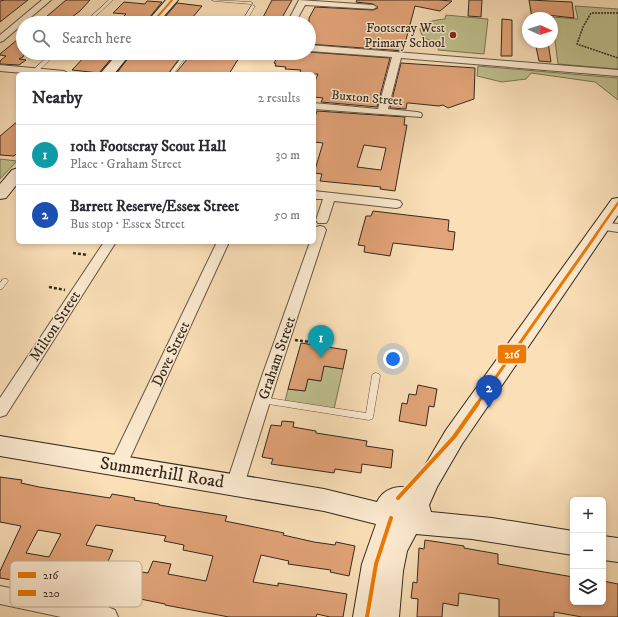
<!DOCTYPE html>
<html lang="en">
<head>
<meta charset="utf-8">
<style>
  :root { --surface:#fff; --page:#f7f7f7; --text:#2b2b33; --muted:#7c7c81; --line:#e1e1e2; --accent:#7c3aed }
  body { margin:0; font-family:"IM FELL DW Pica",serif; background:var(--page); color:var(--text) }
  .controls { position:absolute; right:12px; bottom:12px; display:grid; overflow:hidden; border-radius:6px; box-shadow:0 2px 6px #0003 }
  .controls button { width:36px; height:36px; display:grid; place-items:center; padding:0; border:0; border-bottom:1px solid var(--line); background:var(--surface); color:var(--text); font:20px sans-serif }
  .compass { position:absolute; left:522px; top:12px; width:36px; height:36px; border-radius:50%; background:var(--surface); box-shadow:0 2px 6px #0003; rotate:93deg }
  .you { position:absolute; left:393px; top:359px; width:14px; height:14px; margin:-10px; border:3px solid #fff; border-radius:50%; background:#1a73e8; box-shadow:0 0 0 6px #1a73e833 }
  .badge { display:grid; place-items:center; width:26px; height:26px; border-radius:50%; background:var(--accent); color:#fff; font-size:13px; font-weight:700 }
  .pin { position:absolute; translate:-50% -33px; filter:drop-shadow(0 1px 2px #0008) }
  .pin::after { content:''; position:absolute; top:21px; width:14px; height:12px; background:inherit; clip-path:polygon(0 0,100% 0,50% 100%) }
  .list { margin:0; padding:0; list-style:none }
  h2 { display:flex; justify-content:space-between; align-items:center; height:52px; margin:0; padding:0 16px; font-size:17px }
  h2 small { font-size:13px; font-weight:400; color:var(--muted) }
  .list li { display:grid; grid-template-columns:26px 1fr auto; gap:12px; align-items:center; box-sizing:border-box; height:60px; padding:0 16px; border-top:1px solid var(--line) }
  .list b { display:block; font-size:15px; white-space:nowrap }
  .list p { margin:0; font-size:13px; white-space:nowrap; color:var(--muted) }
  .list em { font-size:13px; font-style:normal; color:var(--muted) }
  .icon { flex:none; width:22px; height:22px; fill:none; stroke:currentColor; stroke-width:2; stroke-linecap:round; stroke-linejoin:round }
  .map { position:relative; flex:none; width:618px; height:617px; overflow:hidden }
  .search { position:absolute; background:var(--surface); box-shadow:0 2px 6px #0003; left:16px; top:16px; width:300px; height:44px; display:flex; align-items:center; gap:10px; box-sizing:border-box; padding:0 14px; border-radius:22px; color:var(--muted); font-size:15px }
  .panel { position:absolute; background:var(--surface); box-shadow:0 2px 6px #0003; left:16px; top:72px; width:300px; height:172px; border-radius:6px }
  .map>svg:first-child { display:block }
  .green { fill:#bfc18e; stroke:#797556 }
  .building { fill:#e2a378; stroke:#33291e; fill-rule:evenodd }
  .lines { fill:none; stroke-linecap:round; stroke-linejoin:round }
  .lane-casing { stroke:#655644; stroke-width:1 }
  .street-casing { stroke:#655644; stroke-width:2 }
  .secondary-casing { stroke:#33291e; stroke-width:2 }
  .path-far1 { stroke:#33291e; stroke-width:1.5; stroke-dasharray:2 1; stroke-linecap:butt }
  .path { stroke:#33291e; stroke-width:2.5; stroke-dasharray:3 2; stroke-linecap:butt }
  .lane { fill:#fcead0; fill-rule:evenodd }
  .street { fill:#fcead0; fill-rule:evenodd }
  .secondary { fill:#fcead0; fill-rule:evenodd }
  .bus-1-far2-casing { stroke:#fcead0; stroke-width:5 }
  .bus-1-far1-casing { stroke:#fcead0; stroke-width:6 }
  .bus-1-casing { stroke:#fcead0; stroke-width:7 }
  .bus-2-casing { stroke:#fcead0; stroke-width:4 }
  .bus-1-far2 { stroke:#eb7903; stroke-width:2.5 }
  .bus-1-far1 { stroke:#eb7903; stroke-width:3 }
  .bus-1 { stroke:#eb7903; stroke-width:4 }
  .bus-2 { stroke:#eb7903; stroke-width:2 }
  .poi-dot { fill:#8f2418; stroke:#fcead0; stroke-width:1.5 }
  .labels { text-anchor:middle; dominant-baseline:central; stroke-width:3; stroke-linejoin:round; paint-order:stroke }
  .far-poi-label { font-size:13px; fill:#33291e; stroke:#fcead0; text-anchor:end }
  .far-street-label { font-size:13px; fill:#33291e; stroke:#fcead0 }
  .street-label { font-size:15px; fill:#33291e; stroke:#fcead0 }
  .near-street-label { font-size:18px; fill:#33291e; stroke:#fcead0 }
  .key { fill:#fcead0; stroke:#c0b09b; stroke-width:1 }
  .key-label { font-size:11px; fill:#33291e }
  .line-badge { stroke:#fcead0; stroke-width:1.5 }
  .badge-label { font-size:11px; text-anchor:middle; font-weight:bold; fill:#fff }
</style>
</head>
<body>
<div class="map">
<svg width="618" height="617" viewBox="0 0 618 617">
  <rect width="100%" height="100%" fill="#fadfb7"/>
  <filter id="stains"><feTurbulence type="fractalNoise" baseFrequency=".005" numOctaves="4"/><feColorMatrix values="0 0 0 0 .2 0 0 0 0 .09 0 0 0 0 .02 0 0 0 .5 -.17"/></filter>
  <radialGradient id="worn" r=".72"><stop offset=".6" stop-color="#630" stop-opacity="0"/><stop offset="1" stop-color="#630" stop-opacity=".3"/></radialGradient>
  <path class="green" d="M575 6 618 9V69L558 64 552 17 578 19Z
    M446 15 488 19 484 54 438 50 439 43C431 41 421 39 420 29 425 21 436 20 445 19Z
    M478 66 618 78V100L595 82 531 73 526 79 502 82 477 76Z
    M0 159 17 161 0 179Z
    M324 366 343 369 334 409 285 401 288 389 305 391 307 384 290 382 292 377 320 381Z"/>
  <path class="building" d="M5 0H28L0 22V1Z
    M66 0H90L80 11 64 23H39Z
    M272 0H292L279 23H260Z
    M357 0H438L452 1 440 11 415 6 403 51 309 44V18L315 7 373 10 378 8 373 4 356 2Z
    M469 0H482L481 17 468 16Z
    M529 0 572 2 574 18 547 15V18H532Z
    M147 1 162 2 145 23H117L126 14 113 13 124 2 145 4Z
    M177 3 202 6 188 23H160Z
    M502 19 512 20V56H501Z
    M23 35V53H25L23 57 19 59 26 60 19 65 0 64V61L6 56 0 55V54Z
    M535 42H548L551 62 539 61Z
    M309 52 390 58 377 107 321 102 323 98 314 97V83L318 74H299L301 70 285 69 286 67 275 66 276 64 274 63 280 53 304 54Z
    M88 53H116L99 73 72 70Z
    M132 53H163L182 55 168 74H116Z
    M192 53H242L229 74H175Z
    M401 63 475 68 474 99 448 108 443 105 439 106 409 103H407L406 109 390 108Z
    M317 111 405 117 404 125H407L395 191 380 189 381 187 320 181 322 174 314 173 323 143 314 142V119ZM364 145 386 148 381 170 357 167Z
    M18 121V152L14 156 0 155V136Z
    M373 211 449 220 448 231 455 232 453 250 393 243 390 256 364 252 365 246 358 245 366 216H371Z
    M301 343 347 350 343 369 324 366 321 381 308 379 305 391 288 389Z
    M418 385 437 389 434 407 429 406 426 426 399 421 402 403 407 404 409 394 416 395Z
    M282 421 294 422 293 427 316 431V433L367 441 366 446 393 450 391 468 362 464 361 473 335 469 334 473 271 464 273 459 262 457 271 425 281 426Z
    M0 477 22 480 21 483 39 487 110 498 112 494 135 498 134 500 159 504V505L227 516 225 521 284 533 283 535 314 542 335 545 336 542 355 546 349 576 330 572 331 570 288 564 289 561 261 555 253 582 278 586V583L347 594 343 617H330L317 614 316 617H229L165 605V604L96 590 95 593 78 590 44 582 47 576 17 570 12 580 0 578V571L21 526 0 522ZM96 525 166 536 164 541 184 545 183 550 213 556 206 581 168 574 171 564 153 561 148 573 106 566 113 550 86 545ZM38 530 61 534 49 557 26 553Z
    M425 540 464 546V548L498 554V564L573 577V602H603V581L618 584V617H582L554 612V617H499V599L459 593 458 606 443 603 442 617H417L418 599 411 598 413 582 417 583 419 548 424 549Z"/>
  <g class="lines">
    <defs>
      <path id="lane" d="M109 0H113L88 23H84Z
        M212 0 251 2 253 3 251 4 214 1Z
        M252 5 255 6 245 23H241Z
        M52 53H57L37 72H33V70Z
        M185 53H189L173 74H169Z
        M3 279H7L8 281 2 289H0V283Z
        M376 373 379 374 380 376 373 417 372 419 369 420 262 403 259 402 258 400 259 398 262 397 366 413 372 376 373 374Z"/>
      <path id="street" d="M42 0H51L3 41 0 42V35Z
        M299 0 373 5 377 7 373 9 305 5 295 23H287Z
        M309 45 618 70V76L401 58 388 109 417 112 421 113 422 115 421 117 314 109V103L378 109 392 57 309 51Z
        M0 65 64 71 69 74H35L0 71Z
        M314 191 396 200 400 201 402 204 400 207 396 208 334 201 328 220 326 223H318L316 220 323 199H314Z
        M602 222 618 224V232L598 229 596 226 598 223Z
        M320 226 324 227 326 230 278 376 244 485 241 490 235 492 229 490 226 485 262 376 310 242H314V230L316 227Z
        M104 242H116L6 415 0 417V398Z
        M217 242H229L124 471 118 473 112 471 109 466Z
        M0 586 108 607 115 610 118 617H61L0 604Z"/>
      <path id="secondary" d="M166 0H178L158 23H146Z
        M118 53H131L114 74H100Z
        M18 168V183L6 198 0 199V184L12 170Z
        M618 198V215L462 444 437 487 429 505 431 512 492 518 573 531V555L472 539 416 534 407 551 403 571 399 617H353L362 564 376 524 324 511 0 456V436L324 489 377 502C383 489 398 484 411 489L446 430 612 199Z
        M603 536 618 538V562L603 560Z"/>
    </defs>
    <use href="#lane" class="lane-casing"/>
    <use href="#street" class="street-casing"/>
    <use href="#secondary" class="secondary-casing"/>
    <path class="path-far1" d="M618 13H591L583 27 577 44 618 58"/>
    <path class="path" d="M73 253 88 255
      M49 287 65 290
      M295 340 325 344 324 346"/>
    <use href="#lane" class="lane"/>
    <use href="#street" class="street"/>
    <use href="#secondary" class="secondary"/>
    <defs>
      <path id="bus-1-far2" d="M595 236 618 203"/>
      <path id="bus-1-far1" d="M477 404 596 235"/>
      <path id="bus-1" d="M398 498 454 437 478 403
        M367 617 376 564 391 518"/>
      <path id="bus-2" d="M152 23 172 0"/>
    </defs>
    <use href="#bus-1-far2" class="bus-1-far2-casing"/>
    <use href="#bus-1-far1" class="bus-1-far1-casing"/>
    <use href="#bus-1" class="bus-1-casing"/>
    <use href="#bus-2" class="bus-2-casing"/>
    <use href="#bus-1-far2" class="bus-1-far2"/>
    <use href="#bus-1-far1" class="bus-1-far1"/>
    <use href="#bus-1" class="bus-1"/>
    <use href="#bus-2" class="bus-2"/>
  </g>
  <circle class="poi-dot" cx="453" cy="35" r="4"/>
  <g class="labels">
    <g class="far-poi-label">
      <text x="445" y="28">Footscray West<tspan x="445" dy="15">Primary School</tspan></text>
    </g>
    <g class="far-street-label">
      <text transform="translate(367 98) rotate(5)">Buxton Street</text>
    </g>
    <g class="street-label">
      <text transform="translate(55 326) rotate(-57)">Milton Street</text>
      <text transform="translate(171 354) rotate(-65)">Dove Street</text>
      <text transform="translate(277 358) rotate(-71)">Graham Street</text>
    </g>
    <g class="near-street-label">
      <text transform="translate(162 473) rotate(9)">Summerhill Road</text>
    </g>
  </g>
  <rect x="10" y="561" width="132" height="46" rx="6" class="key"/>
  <rect x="18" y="572" width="18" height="6" fill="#eb7903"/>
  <rect x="18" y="590" width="18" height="6" fill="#eb7903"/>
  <g class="key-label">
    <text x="43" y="579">216</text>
    <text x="43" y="597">220</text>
  </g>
  <rect class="line-badge" x="497" y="344" width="30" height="20" rx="4" fill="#eb7903"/>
  <g class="badge-label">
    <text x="512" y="358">216</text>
  </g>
  <rect width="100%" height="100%" filter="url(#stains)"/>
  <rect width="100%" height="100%" fill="url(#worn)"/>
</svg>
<div class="controls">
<button>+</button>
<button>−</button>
<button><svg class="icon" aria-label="layers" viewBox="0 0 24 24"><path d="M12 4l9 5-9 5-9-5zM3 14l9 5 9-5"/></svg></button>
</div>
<svg class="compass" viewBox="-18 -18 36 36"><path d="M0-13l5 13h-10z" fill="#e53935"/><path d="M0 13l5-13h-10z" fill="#7c7c81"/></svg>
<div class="you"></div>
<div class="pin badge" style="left:321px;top:358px;background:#0f9aa8">1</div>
<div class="pin badge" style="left:489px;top:408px;background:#1a4fb4">2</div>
<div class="search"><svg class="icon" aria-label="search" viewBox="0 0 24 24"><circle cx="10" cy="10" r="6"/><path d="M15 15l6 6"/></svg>Search here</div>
<section class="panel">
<h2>Nearby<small>2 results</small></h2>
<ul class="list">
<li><span class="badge" style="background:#0f9aa8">1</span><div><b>10th Footscray Scout Hall</b><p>Place · Graham Street</p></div><em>30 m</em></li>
<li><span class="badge" style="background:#1a4fb4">2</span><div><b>Barrett Reserve/Essex Street</b><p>Bus stop · Essex Street</p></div><em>50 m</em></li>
</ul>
</section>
</div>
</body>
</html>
